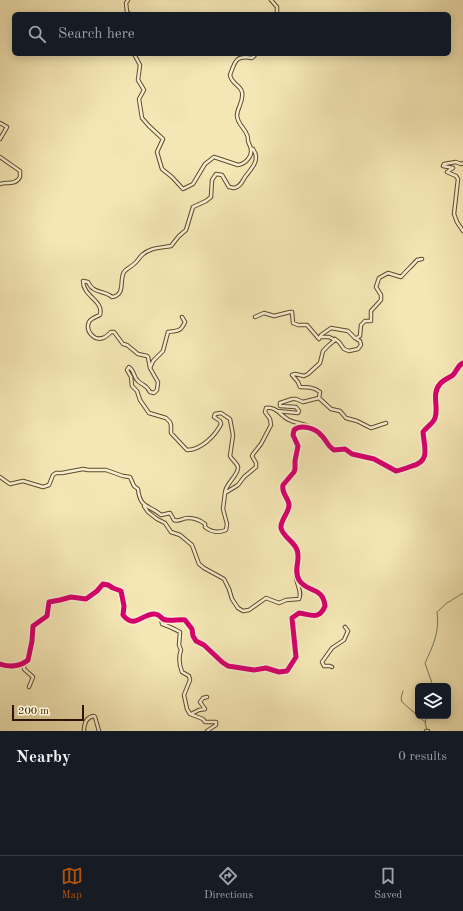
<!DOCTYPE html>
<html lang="en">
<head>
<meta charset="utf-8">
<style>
  :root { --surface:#171b24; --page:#242831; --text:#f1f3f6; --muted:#9ea1a6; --line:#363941; --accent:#b45309 }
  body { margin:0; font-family:"Old Standard TT",serif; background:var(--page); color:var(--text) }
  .controls { position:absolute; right:12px; bottom:12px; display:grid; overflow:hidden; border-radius:6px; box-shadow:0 2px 10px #0003 }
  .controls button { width:36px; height:36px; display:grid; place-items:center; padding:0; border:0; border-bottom:1px solid var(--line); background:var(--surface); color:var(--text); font:20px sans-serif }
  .scale { position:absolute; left:12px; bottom:10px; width:72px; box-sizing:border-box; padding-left:4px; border:2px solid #2c1500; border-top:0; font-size:11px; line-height:14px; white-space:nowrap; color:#2c1500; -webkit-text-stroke:3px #f8efcf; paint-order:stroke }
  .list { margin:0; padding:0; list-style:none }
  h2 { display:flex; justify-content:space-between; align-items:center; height:52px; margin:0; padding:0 16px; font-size:17px }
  h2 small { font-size:13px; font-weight:400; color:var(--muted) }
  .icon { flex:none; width:22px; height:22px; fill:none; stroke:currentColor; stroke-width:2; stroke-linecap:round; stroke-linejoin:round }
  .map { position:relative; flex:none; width:463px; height:731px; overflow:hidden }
  .search { position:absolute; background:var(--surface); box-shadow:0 2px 10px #0003; left:12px; right:12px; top:12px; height:44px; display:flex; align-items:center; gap:10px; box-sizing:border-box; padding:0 14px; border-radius:6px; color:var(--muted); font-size:15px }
  .sheet { height:124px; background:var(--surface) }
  nav { display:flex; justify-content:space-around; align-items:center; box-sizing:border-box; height:56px; border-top:1px solid var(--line); background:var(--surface); font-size:11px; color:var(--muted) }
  nav a { display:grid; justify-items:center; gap:2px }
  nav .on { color:var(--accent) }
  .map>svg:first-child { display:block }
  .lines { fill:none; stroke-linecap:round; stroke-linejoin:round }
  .stream { stroke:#707c65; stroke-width:1 }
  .street-casing { stroke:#5e4a2d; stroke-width:4.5 }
  .secondary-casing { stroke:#2c1500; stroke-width:5 }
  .street { stroke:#f8efcf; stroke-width:2.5 }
  .secondary { stroke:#f8efcf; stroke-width:3 }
  .cycleway-casing { stroke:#f8efcf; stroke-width:8 }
  .cycleway { stroke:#d6006c; stroke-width:5 }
</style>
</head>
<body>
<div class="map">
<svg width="463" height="731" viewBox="0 0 463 731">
  <rect width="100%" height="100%" fill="#f5e7b5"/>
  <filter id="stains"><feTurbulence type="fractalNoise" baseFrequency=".005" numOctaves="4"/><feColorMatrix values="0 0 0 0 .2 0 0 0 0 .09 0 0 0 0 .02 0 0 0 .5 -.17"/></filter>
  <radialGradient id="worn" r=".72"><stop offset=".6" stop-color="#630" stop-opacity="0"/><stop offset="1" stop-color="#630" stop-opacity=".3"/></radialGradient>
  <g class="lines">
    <path class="stream" d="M433 686 425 663C433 646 440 631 437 612L447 603 463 593
      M403 691 401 698 402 702 425 722
      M427 716 425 722 427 731"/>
    <defs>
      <path id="street" d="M128 0 126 3 127 12 130 14
        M271 0 277 7V14
        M134 54 140 65 138 80 144 90 139 99 142 118 149 126 163 139 157 152 162 169 172 177 183 189 193 184 205 164 214 157 238 165C245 164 252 157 251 150 251 147 249 144 248 141 248 140 248 136 247 135 245 128 238 125 237 116 237 107 244 102 242 92 240 84 232 85 230 75 235 61 236 55 252 58L256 54
        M0 123 7 127 0 139
        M251 148 253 149C261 160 251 169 245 177 242 182 240 187 234 188L229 187 222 175 216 174 212 180 211 197 206 201 193 207 186 230 179 236 171 246C161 248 151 247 142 255 139 258 137 262 134 264 131 267 127 268 124 272 119 280 126 295 112 297 104 290 93 294 88 282L83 281C83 297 104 300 100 315 96 317 91 318 89 322 85 331 94 341 103 338 106 337 109 334 111 332H114L123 344 127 345 138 354 147 356 148 357 150 368 158 382 157 390 154 393 150 392C146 384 143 386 138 381 133 377 135 371 129 367L127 370 131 377 132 386 137 391 140 400 149 413 166 418 170 422 171 425V433L187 450C201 450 215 436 221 424L220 421 214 417 215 414 221 413 230 419 233 435 230 456C232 460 237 463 238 467 239 475 225 484 225 493L238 485 244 477 256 467V463L252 456 253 454 261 444 271 425 270 419 265 412 266 408C276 406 281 416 289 420 297 424 306 423 313 429
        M0 157 20 171V177C16 185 7 182 0 184
        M463 163 461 164 456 162 444 164 443 166 453 168 447 172 456 176 458 179 454 214 457 222 463 231
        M255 317 264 313 274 316 290 312H292L293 323 298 325H307L319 339 321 335 331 328 348 331 355 338H357L360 336 361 325 365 321H371V311L381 300V295L376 287 379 278 388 273 401 277C406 271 412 266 417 260L422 259
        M335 339 339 342 344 349 349 351 358 349 361 345 360 341 355 338
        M150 368 153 361 163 351 168 332C177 330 180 333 185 322L182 317
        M319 398 331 409 340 411 346 418 357 421 371 428 386 423
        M277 411 298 413 299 411 296 407 280 406V403L292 399H296L303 402 319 398 320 392C314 387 307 387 300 387L298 382 292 375 295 374 304 376 308 374 320 363 323 351 329 345 335 340 329 337H321
        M0 477 10 484 23 481 43 487 49 485 53 475 56 473H62L83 469 88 470H106L123 476 130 477 134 486 138 489C140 509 150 505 161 515L170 513 174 520C180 522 182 518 188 518 194 518 200 520 205 524V527C211 532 219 533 226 530L227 524 223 509 225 493
        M144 506 148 512 157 519 165 523 171 532 180 535 192 545 199 564 204 568 224 579 229 589 232 599 238 608 243 611 249 610 266 598 279 603 286 600 299 599C303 591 295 583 296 575
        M161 617 162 624C169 626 174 629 180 632L179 645 181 650C178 658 179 664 182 672L189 676 190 680 184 695 187 709 190 714 203 719 205 722H216V725L207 731
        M24 663V669L33 677 29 687
        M332 667 330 666H324L322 662 332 648 344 640 348 631 345 627
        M191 714 199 710 205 709 200 702 203 698 207 697
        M84 731C84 724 86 717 94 716L95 717 99 731
        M426 731H428"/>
      <path id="secondary" d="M0 664C9 667 20 667 28 660L32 641 33 626 47 616 49 602 60 600 71 597 86 599 97 591 103 584 108 585 113 588 121 591 124 606 123 615C135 630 142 613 155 614 159 614 160 617 163 619 168 622 179 619 185 620L192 629 193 636 196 641 204 645 222 662 228 666 254 670 266 668 279 672 287 671 296 657 292 618 299 613C310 614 319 621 325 606 323 586 307 593 299 580 293 569 301 560 297 550 294 541 283 537 281 528 280 520 289 513 289 505 289 498 281 494 283 485L294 472 295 469V461L298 446 293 435 294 430C301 424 315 428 321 435 326 439 327 446 334 450L345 449 352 454 374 459 396 471C402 470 406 468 412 466 431 461 424 447 423 432 426 427 433 424 435 418 439 407 431 394 440 384 443 380 449 378 453 375 457 371 457 366 463 363"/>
    </defs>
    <use href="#street" class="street-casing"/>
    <use href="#secondary" class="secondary-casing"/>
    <use href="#street" class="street"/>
    <use href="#secondary" class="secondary"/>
    <defs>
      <path id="cycleway" d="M0 664C9 667 20 667 28 660L32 641 33 626 47 616 49 602 60 600 71 597 86 599 97 591 103 584 108 585 113 588 121 591 124 606 123 615C135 630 142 613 155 614 159 614 160 617 163 619 168 622 179 619 185 620L192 629 193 636 196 641 204 645 222 662 228 666 254 670 266 668 279 672 287 671 296 657 292 618 299 613C310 614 319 621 325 606 323 586 307 593 299 580 293 569 301 560 297 550 294 541 283 537 281 528 280 520 289 513 289 505 289 498 281 494 283 485L294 472 295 469V461L298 446 293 435 294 430C301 424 315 428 321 435 326 439 327 446 334 450L345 449 352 454 374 459 396 471C402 470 406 468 412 466 431 461 424 447 423 432 426 427 433 424 435 418 439 407 431 394 440 384 443 380 449 378 453 375 457 371 457 366 463 363"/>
    </defs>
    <use href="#cycleway" class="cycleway-casing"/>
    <use href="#cycleway" class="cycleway"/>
  </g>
  <rect width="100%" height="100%" filter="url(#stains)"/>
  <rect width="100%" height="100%" fill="url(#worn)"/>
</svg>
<div class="controls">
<button><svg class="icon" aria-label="layers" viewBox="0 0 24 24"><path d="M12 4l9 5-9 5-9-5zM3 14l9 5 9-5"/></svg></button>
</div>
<div class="scale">200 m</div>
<div class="search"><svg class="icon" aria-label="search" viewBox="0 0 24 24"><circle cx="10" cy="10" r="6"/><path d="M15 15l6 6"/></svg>Search here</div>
</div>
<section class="sheet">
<h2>Nearby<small>0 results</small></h2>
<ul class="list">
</ul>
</section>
<nav>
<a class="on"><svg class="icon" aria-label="map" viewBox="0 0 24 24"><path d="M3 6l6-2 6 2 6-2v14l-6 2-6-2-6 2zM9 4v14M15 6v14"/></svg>Map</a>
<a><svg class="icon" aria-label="directions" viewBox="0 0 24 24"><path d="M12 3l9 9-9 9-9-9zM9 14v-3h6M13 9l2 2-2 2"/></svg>Directions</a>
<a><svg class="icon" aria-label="saved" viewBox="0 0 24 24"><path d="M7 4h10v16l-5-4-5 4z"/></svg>Saved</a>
</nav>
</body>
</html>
